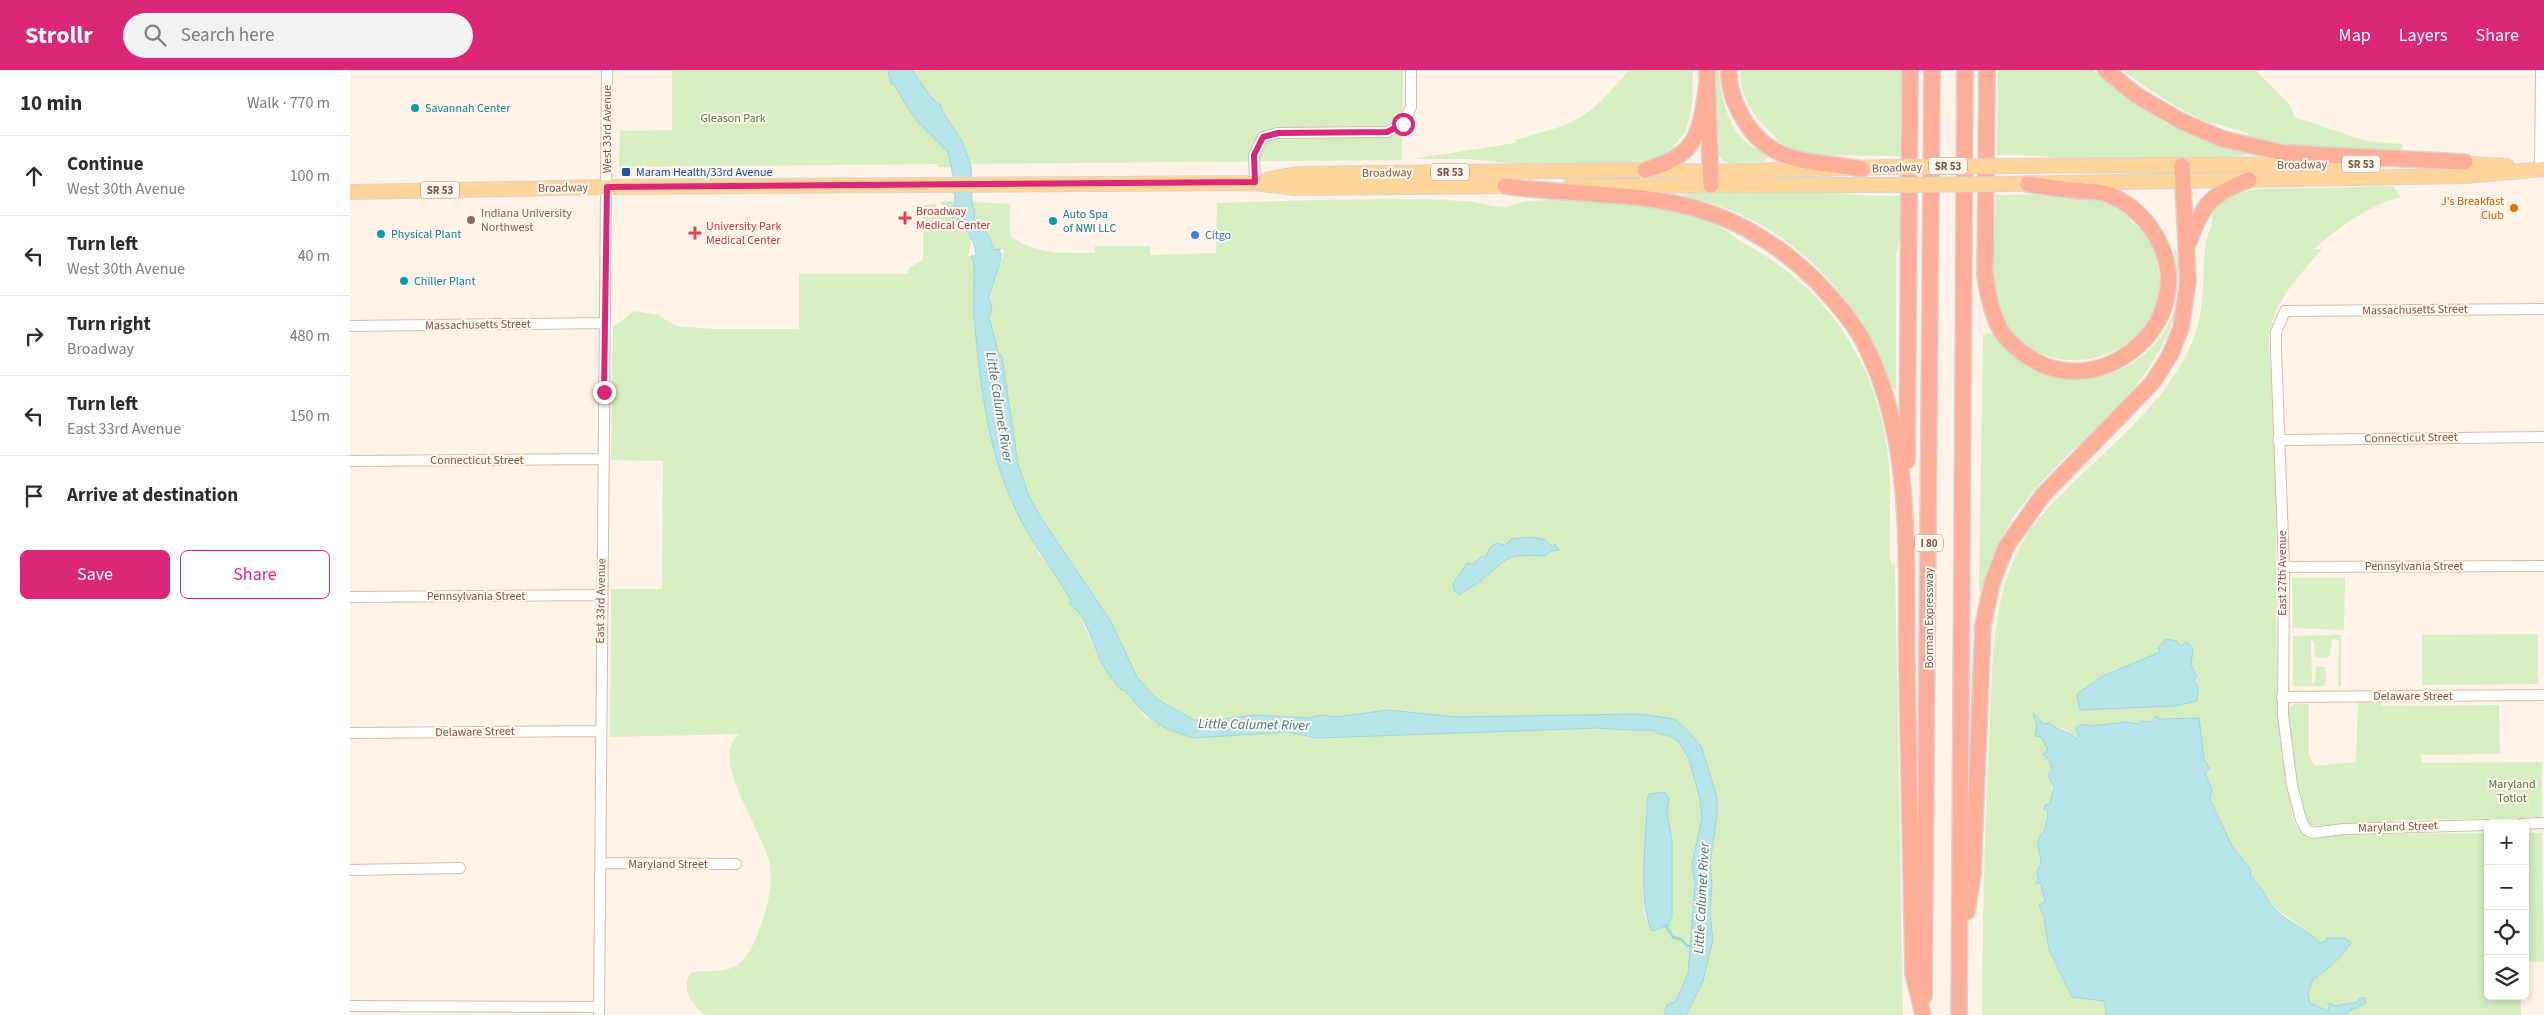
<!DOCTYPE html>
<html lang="en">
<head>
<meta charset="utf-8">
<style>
  :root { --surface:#fff; --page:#f2f2f3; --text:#2b2b33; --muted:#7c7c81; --line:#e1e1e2; --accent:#db2777 }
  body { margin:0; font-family:"Source Sans 3",sans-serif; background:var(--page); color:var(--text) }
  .controls { position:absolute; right:15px; bottom:15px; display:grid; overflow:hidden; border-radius:8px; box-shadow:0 2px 8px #0003 }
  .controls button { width:45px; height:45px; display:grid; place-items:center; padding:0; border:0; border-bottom:1px solid var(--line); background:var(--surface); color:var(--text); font:25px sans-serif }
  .stop { position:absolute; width:15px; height:15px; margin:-11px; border:4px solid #db2777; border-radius:50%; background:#fff }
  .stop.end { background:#db2777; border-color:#fff; box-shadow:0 1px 5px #0008 }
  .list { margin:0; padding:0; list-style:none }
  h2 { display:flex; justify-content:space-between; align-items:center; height:65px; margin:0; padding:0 20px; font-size:21px }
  h2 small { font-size:16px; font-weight:400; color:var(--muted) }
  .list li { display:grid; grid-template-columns:32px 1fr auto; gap:15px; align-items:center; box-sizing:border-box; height:80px; padding:0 20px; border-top:1px solid var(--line) }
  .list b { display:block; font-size:19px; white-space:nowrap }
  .list p { margin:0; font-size:16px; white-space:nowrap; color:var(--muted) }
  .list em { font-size:16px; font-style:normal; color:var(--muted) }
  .actions { display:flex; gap:10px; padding:15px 20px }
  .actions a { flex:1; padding:11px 0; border:1px solid var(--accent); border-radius:8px; text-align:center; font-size:18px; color:var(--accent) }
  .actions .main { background:var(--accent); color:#fff }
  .icon { flex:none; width:28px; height:28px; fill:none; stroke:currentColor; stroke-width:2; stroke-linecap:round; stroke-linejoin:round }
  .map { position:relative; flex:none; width:2194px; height:945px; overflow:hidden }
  header { display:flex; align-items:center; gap:30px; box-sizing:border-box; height:70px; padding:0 25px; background:var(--accent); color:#fff }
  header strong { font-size:24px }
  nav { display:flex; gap:28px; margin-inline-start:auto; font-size:18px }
  .search { width:350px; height:45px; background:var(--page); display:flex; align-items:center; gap:12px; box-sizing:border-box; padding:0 18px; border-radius:28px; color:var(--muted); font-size:19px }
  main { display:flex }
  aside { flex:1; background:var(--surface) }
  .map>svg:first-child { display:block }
  .green { fill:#d6eec2; fill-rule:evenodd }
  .water { fill:#b8e5ea; stroke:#9dd6dd }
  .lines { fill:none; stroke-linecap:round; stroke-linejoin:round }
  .stream { stroke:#9dd6dd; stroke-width:2.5 }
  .minor-casing { stroke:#d4bcad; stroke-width:12 }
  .major-casing { stroke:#dcd3cf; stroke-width:16 }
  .highway-casing { stroke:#dcd3cf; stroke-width:18 }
  .minor { stroke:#fff; stroke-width:10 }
  .major { stroke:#ffd59c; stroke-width:14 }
  .highway { stroke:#fdad98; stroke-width:15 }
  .major-bridge-casing { stroke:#dcd3cf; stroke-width:16; stroke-linecap:butt }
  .major-bridge { stroke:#ffd59c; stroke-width:14 }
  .route { stroke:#db2777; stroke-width:6 }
  .culture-dot { fill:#0f9aa8; stroke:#fff7ee; stroke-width:2 }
  .transit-dot { fill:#1a4fb4; stroke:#fff7ee; stroke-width:2 }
  .food-dot { fill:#e8710a; stroke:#fff7ee; stroke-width:2 }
  .health-dot { fill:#e0444e; stroke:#fff7ee; stroke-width:2 }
  .education-dot { fill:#8d6e63; stroke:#fff7ee; stroke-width:2 }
  .shop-dot { fill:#3f7fe0; stroke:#fff7ee; stroke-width:2 }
  .labels { text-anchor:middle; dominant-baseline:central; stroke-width:4; stroke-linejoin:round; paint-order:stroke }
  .shield { fill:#fff7ee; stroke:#a2877a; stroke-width:1 }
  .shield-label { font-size:11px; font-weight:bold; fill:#7a5748 }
  .culture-label { font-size:12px; fill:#0d838f; stroke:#fff7ee; text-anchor:start }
  .park-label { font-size:12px; fill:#527b3c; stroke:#fff7ee }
  .street-label { font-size:12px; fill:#7a5748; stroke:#fff7ee }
  .transit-label { font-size:12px; fill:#164399; stroke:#fff7ee; text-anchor:start }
  .food-label { font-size:12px; fill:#c56008; stroke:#fff7ee; text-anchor:end }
  .health-label { font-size:12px; fill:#be3a42; stroke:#fff7ee; text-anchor:start }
  .education-label { font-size:12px; fill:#785e54; stroke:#fff7ee; text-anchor:start }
  .shop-label { font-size:12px; fill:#366cbe; stroke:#fff7ee; text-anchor:start }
  .water-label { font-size:14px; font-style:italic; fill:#3a7881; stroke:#fff7ee }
</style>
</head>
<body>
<header>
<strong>Strollr</strong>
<div class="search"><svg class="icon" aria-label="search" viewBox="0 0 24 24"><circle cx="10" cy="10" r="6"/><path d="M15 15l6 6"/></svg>Search here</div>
<nav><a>Map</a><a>Layers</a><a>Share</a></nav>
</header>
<main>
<aside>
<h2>10 min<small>Walk · 770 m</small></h2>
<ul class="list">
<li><svg class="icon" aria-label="ahead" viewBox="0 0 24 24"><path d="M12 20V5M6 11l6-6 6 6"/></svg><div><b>Continue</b><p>West 30th Avenue</p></div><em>100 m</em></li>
<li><svg class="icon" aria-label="left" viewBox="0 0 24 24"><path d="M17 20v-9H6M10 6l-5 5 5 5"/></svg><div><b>Turn left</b><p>West 30th Avenue</p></div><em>40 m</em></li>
<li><svg class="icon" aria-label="right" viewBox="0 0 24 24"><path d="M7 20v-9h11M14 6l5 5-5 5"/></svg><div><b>Turn right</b><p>Broadway</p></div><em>480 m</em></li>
<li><svg class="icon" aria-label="left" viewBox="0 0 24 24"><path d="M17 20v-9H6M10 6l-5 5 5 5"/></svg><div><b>Turn left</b><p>East 33rd Avenue</p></div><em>150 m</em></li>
<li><svg class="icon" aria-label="arrive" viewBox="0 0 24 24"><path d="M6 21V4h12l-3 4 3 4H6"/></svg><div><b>Arrive at destination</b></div></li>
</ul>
<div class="actions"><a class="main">Save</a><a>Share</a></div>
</aside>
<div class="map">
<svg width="2194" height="945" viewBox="0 0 2194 945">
  <rect width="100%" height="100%" fill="#fef3e6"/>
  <path class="green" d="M322 0H1053L1052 90 603 94V97H588L587 94 269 97 270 61 322 60Z
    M1279 0H1343L1342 35 1336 61 1323 78 1305 89 1285 92 1171 94 1118 89H1062L1166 73 1167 69C1174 69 1178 65 1185 64 1234 53 1248 36 1279 0Z
    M1366 0H1369C1369 24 1380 68 1405 78 1409 80 1415 81 1420 83L1414 92 1375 93 1369 86Z
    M1391 0H1551L1550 86 1464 85 1449 83 1428 71 1425 75 1427 68C1407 51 1389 28 1391 0Z
    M1648 0H1743L1780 31 1817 54 1862 74 1902 81 1901 84 1884 87 1724 89 1672 85H1647Z
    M1772 0H1906L1940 35 1945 47 2016 71 2052 74 2053 81 1958 79 1929 75 1905 68 1904 73 1898 69V63L1852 50 1834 41 1800 20Z
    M2043 116 2051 127C2019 135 1988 158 1964 179H1972C1947 209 1926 227 1919 266L1926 418 1927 635 1941 739 1945 754 1951 762 1959 766 2003 764 2138 763V926H2171V945H1992L2016 933 2015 928C2003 934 1989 932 1978 941L1960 933 1958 923 1963 909C1977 902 1987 888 2000 878L1970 873 1960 863 1926 839 1907 811 1900 806 1901 800 1882 776 1860 729 1862 719 1855 703 1860 699 1854 689 1849 649C1837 649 1799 653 1791 651L1788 654C1771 652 1755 656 1739 654L1726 669 1715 659 1687 654 1698 680 1702 701 1698 705C1703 717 1706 730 1695 739H1699L1695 749 1696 755 1691 761 1688 773 1691 784 1686 813H1691L1695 832 1689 835 1694 846 1699 880 1722 927 1754 931 1757 945H1632C1633 855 1634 765 1639 675 1643 605 1638 528 1676 466 1688 447 1704 432 1719 417 1762 374 1815 333 1840 277 1857 241 1851 208 1856 171 1857 165 1861 160 1862 154 1863 149 1862 145 1864 141 1875 125 1892 122 1909 119ZM1831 576 1842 587 1841 595 1847 607 1844 611 1846 622 1793 636 1730 640 1751 607 1811 582Z
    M1478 122 1522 126H1550V166L1546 186V319L1542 318C1514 228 1429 140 1332 127L1333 124 1345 123Z
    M1646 125C1686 126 1735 117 1769 140L1772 136C1776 140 1777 144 1780 149 1782 153 1787 156 1790 159 1798 167 1803 179 1806 190 1833 288 1684 332 1650 239 1639 210 1646 157 1646 125Z
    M967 130C1015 130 1064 128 1112 131 1126 131 1139 136 1152 137 1162 137 1170 131 1180 131 1212 129 1262 129 1293 134 1322 139 1351 146 1377 161 1383 164 1387 170 1393 173 1474 215 1525 288 1537 379 1542 413 1539 449 1540 484L1541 494 1545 495 1553 945H1336L1342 932 1361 856 1360 793 1367 727 1325 649 1289 644 1106 647 1038 640 986 647 971 645 959 648 903 645 859 651 844 650 807 629 787 607 760 550 691 448 679 426 668 394 652 288C637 267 638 227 645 205 648 197 655 187 654 179L645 180 634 157 624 150 625 141 622 132 660 134V166C687 185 713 183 745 183V176H800V185L866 183 867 133ZM1173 468 1203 477 1205 475 1209 480 1201 481 1195 486C1183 485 1167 483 1155 489 1141 496 1133 512 1118 518L1111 503 1117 493 1123 494 1130 487H1137L1140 477 1147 473 1155 475Z
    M605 131 602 144 607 154 622 169 618 186H621L624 192 636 347 644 381 689 484 700 495 722 530 754 598 795 647 828 664 843 668 937 662 967 668 1249 658C1252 659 1299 661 1303 660L1309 664 1320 666 1329 672 1339 689 1350 729 1352 748 1342 793 1345 815 1338 904 1326 931 1317 935 1314 945H356C341 935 331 919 340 903 355 899 372 904 385 896 399 888 404 873 410 858 417 839 423 816 420 795 414 764 368 700 382 673 384 670 387 666 390 664L260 667 261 519H312L313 391 261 390 263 257 284 241 308 245 326 256 361 259H449V204H557L560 197 573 190V135L586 134V142H592V135L590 132ZM1315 722 1319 734 1317 741 1322 771V846L1318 856 1308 860 1295 848 1293 816 1297 730Z
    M1825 179C1831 192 1831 209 1829 223 1816 321 1715 371 1663 448 1648 470 1639 496 1633 521H1629L1633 264 1641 263C1660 278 1669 297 1694 305 1750 323 1815 289 1827 230 1830 213 1827 198 1824 181Z
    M1942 508H1995L1994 560 1943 558Z
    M2188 564V614L2072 615V565Z
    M1991 565V616H1988V612L1989 570 1982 569 1980 585 1977 588 1965 587 1964 571H1961L1962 614 1965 613 1966 597H1975L1976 610 1974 616H1943V566Z
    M2031 632V636L2149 635 2150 684 2071 685V693L2192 692V748L2043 750V753L1960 756C1944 730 1941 672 1937 641 1942 632 1949 634 1959 634V685L1964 696 2006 692 2008 633Z
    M2175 763H2192L2194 892H2175Z"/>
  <path class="water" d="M538 0H562L583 30 591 35 592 41 612 71 621 97 622 134 625 141 624 150 634 157 645 180 651 179 648 181 651 183V189L639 227 642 240 639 247 648 282 652 287 668 394 679 426 691 448 760 550 787 607 807 629 844 650 859 651 903 645 959 648 971 645 986 647 1038 640 1106 647 1289 644 1325 649 1337 660 1351 676 1367 727V746L1360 793 1362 816 1360 843 1363 870 1353 911 1336 945H1314L1317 935 1326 931 1338 904 1345 815 1342 794 1352 748 1350 729 1339 689 1329 672 1320 666 1309 664 1303 660C1299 661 1252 659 1249 658L967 668 937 662 843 668C807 657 797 649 774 620L770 619C765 612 758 605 754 597 744 580 736 543 719 534L721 530C701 496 676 466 661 429 636 372 630 309 624 247 623 229 625 211 624 194L621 186H626C626 173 617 156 602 152L605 131 604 110 598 82 568 52 556 35 544 14H541Z
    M1181 467 1196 470 1203 477 1205 474 1209 480 1201 481 1195 486C1149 483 1159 491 1126 514 1121 518 1115 520 1109 525L1104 520 1103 514 1117 493 1123 494 1131 487H1136L1140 477 1147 473 1155 475 1161 469Z
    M1816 569 1826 571 1831 576 1837 572 1843 578 1841 595 1847 607 1844 611 1848 616 1847 631 1824 636 1730 640 1727 624 1751 607 1810 582 1808 577Z
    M1684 644 1693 654 1699 653C1708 661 1718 660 1726 669L1729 666 1726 658 1730 655H1751L1776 652 1788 654 1791 651 1802 652 1806 646 1810 649 1849 648 1854 689 1860 699 1855 703 1862 719 1860 729 1882 776 1901 800 1900 806C1912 815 1916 829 1926 840 1939 853 1957 859 1970 873L1975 872 1977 868H1994L2001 872C1999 881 1972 905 1963 909L1958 923 1960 933 1978 941 1980 933 1985 936 2007 932 2009 928H2015L2016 933 1992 945H1757L1754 931 1722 927 1699 880 1694 846 1689 835 1695 832 1691 813H1685L1688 810 1687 800C1695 792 1688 783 1688 773 1688 765 1694 762 1696 755 1697 750 1697 745 1698 740L1694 739 1696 734 1699 735 1704 718 1698 705 1702 701 1700 691 1693 684 1698 680 1691 667 1685 666 1687 654 1684 648Z
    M1315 722 1319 729 1317 741 1322 771V846L1318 856 1302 861C1287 831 1297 766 1297 730L1299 724Z"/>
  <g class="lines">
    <path class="stream" d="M1315 855 1323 867 1332 870 1337 876H1345"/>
    <defs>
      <path id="minor" d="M2190 99 2191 0
        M905 113 904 85 913 67 928 63 1037 62 1053 54 1061 37V0
        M0 256 255 253
        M1928 370 2194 367
        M0 391 253 389
        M1934 497 2194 496
        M0 527 251 525
        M1932 627 2194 625
        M0 663 251 661
        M2172 754 2194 753
        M2138 755 1994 759 1962 763 1956 759 1951 750 1942 715 1933 645 1934 497 1926 279V262L1935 241 2194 239
        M250 793 386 794
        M0 800 110 798
        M0 936 249 937
        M249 945 257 0"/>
      <path id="major" d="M2103 93 2157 96
        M1659 96 2022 94
        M916 110 946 104 1295 100 1360 102 1537 97
        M1659 114 2116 106 2194 99
        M1220 116 1537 115
        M0 122 257 117 905 113 946 118 1166 116"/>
      <path id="highway" d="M1357 0 1361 115
        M1379 0C1378 14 1383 29 1389 41 1417 97 1459 89 1512 99
        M1637 0 1635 205C1638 224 1641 242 1650 259 1655 268 1665 277 1673 283 1744 339 1849 256 1810 174 1799 151 1783 135 1760 125 1748 120 1736 122 1723 120 1708 119 1693 116 1678 114
        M1756 0 1786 25 1831 51 1873 69 1934 83 2115 92
        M1295 100C1348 85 1350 64 1357 14
        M1155 116C1229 127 1308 119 1378 150 1412 165 1442 187 1468 213 1485 231 1502 250 1513 271 1566 371 1555 493 1557 602 1559 703 1561 803 1563 903L1573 945
        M1839 172C1852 135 1861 124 1899 110
        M1557 391 1560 0
        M1617 842 1623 804 1633 555 1642 513 1656 477 1693 425 1803 312 1820 285 1831 258 1838 211 1832 96
        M1574 926 1582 0
        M1609 945 1615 0"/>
    </defs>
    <use href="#minor" class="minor-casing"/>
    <use href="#major" class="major-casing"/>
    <use href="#highway" class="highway-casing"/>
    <use href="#minor" class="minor"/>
    <use href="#major" class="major"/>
    <use href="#highway" class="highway"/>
    <defs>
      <path id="major-bridge" d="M1537 97 1659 96
        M1537 115 1659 114"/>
    </defs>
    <use href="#major-bridge" class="major-bridge-casing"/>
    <use href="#major-bridge" class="major-bridge"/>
  </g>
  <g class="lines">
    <path class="route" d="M254 322 257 117 905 112 904 85 913 67 928 63 1037 62 1053 54"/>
  </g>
  <g class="culture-dot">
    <circle cx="65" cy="38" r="5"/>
    <circle cx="703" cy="151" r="5"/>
    <circle cx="31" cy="164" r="5"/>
    <circle cx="54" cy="211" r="5"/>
  </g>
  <rect class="transit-dot" x="271" y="97" width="10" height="10" rx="2.5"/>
  <circle class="food-dot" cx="2164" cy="138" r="5"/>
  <g class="health-dot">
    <path d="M552.5 140.5h5v5h5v5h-5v5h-5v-5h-5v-5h5z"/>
    <path d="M342.5 155.5h5v5h5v5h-5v5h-5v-5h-5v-5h5z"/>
  </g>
  <circle class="education-dot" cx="121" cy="150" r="5"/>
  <circle class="shop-dot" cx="845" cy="165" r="5"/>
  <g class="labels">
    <g class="shield">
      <rect x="1992" y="85.5" width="38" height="17" rx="4"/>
      <rect x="1579" y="87.5" width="38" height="17" rx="4"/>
      <rect x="1081" y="93.5" width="38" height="17" rx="4"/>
      <rect x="71" y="111.5" width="38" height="17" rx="4"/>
      <rect x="1565" y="464.5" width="28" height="17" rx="4"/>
    </g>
    <g class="shield-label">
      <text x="2011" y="94">SR 53</text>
      <text x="1598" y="96">SR 53</text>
      <text x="1100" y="102">SR 53</text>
      <text x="90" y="120">SR 53</text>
      <text x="1579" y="473">I 80</text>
    </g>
    <g class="culture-label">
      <text x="75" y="38">Savannah Center</text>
      <text x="713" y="144">Auto Spa<tspan x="713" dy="14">of NWI LLC</tspan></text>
      <text x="41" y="164">Physical Plant</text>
      <text x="64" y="211">Chiller Plant</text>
    </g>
    <g class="park-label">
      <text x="383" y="48">Gleason Park</text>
      <text x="2162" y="714">Maryland<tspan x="2162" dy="14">Totlot</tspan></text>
    </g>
    <g class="street-label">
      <text transform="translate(257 59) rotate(-90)">West 33rd Avenue</text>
      <text transform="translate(1952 95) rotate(-1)">Broadway</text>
      <text transform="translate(1547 98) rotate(-2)">Broadway</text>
      <text transform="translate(1037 103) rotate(-1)">Broadway</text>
      <text transform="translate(213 118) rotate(-1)">Broadway</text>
      <text transform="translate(2065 240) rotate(-1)">Massachusetts Street</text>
      <text transform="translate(128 255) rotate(-1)">Massachusetts Street</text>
      <text transform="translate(2061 368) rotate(-1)">Connecticut Street</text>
      <text x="127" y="390">Connecticut Street</text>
      <text x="2064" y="496">Pennsylvania Street</text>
      <text transform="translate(1932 503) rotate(-90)">East 27th Avenue</text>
      <text x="126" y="526">Pennsylvania Street</text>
      <text transform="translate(251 531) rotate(-89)">East 33rd Avenue</text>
      <text transform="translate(1579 548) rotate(-90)">Borman Expressway</text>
      <text x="2063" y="626">Delaware Street</text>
      <text transform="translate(125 662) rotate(-1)">Delaware Street</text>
      <text transform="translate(2048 757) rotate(-2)">Maryland Street</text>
      <text x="318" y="794">Maryland Street</text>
    </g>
    <g class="transit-label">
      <text x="286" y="102">Maram Health/33rd Avenue</text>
    </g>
    <g class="food-label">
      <text x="2154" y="131">J's Breakfast<tspan x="2154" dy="14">Club</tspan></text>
    </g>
    <g class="health-label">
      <text x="566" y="141">Broadway<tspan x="566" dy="14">Medical Center</tspan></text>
      <text x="356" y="156">University Park<tspan x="356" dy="14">Medical Center</tspan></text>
    </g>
    <g class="education-label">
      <text x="131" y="143">Indiana University<tspan x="131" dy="14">Northwest</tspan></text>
    </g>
    <g class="shop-label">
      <text x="855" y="165">Citgo</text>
    </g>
    <g class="water-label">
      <text transform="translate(649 337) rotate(81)">Little Calumet River</text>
      <text transform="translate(904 655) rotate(1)">Little Calumet River</text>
      <text transform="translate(1352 828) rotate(-87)">Little Calumet River</text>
    </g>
  </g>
</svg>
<div class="controls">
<button>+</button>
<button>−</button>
<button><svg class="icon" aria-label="locate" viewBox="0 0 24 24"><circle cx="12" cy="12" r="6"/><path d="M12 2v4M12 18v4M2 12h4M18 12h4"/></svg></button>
<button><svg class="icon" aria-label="layers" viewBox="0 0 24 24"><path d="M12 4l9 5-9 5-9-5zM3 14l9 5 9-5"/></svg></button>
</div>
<div class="stop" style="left:1053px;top:54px"></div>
<div class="stop end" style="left:254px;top:322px"></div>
</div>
</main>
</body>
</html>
